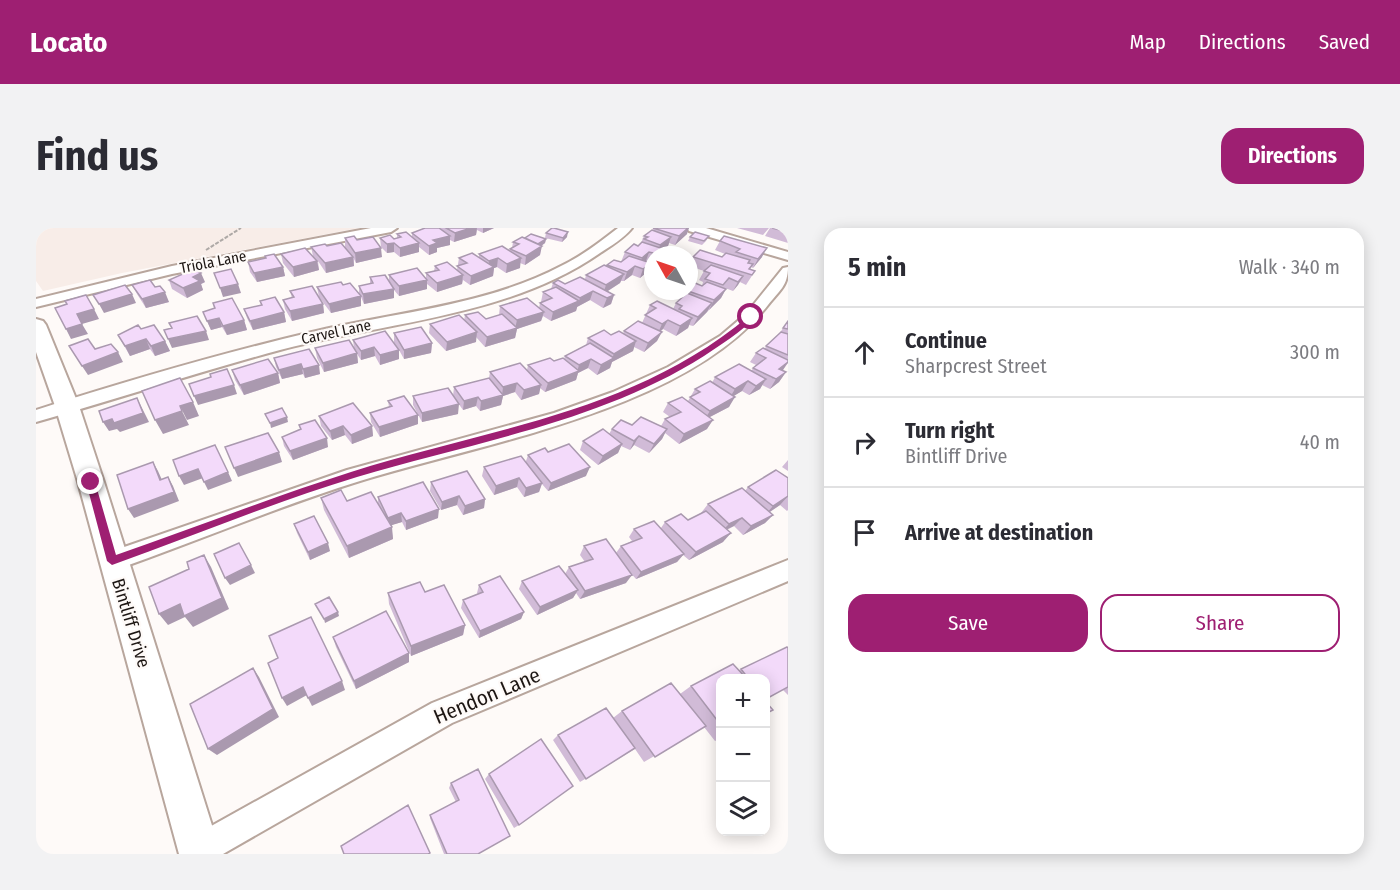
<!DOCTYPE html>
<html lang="en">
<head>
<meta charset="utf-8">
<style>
  :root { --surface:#fff; --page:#f2f2f3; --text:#2b2b33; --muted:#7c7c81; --line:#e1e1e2; --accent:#9e1f72 }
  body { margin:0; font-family:"Fira Sans Condensed",sans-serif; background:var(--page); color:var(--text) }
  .controls { position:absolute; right:18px; bottom:18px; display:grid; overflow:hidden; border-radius:12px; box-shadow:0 3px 15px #0003 }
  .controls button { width:54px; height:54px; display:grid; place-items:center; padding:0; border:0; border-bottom:2px solid var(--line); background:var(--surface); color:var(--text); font:30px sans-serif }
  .compass { position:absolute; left:608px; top:18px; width:54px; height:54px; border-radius:50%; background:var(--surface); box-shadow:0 3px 15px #0003; rotate:310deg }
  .stop { position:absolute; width:18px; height:18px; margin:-14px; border:4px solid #9e1f72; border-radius:50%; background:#fff }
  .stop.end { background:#9e1f72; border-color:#fff; box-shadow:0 2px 6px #0008 }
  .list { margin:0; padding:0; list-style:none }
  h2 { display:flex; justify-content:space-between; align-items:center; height:78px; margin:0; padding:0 24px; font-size:26px }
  h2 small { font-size:20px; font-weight:400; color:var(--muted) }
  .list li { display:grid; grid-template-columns:39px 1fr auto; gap:18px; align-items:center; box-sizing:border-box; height:90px; padding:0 24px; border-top:2px solid var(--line) }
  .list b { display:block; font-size:22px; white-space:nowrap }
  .list p { margin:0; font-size:20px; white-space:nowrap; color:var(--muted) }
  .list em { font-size:20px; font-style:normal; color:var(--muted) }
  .actions { display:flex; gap:12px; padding:18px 24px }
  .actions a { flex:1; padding:14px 0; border:2px solid var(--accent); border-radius:18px; text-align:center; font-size:21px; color:var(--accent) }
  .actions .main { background:var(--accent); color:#fff }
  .icon { flex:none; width:33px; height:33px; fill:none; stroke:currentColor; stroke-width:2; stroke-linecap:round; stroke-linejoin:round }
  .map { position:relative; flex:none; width:752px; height:626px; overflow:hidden; border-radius:18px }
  header { display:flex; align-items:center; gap:36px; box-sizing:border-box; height:84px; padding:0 30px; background:var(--accent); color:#fff }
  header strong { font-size:28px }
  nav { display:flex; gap:33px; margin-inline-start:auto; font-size:21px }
  .intro { display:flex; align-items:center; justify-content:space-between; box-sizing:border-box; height:144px; padding:0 36px }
  h1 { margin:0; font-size:42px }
  .button { padding:15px 27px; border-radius:18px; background:var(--accent); color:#fff; font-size:21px; font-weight:700 }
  main { display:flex; gap:36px; padding:0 36px }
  aside { flex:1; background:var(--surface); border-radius:18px; box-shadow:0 3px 15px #0003 }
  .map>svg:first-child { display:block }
  .built { fill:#f8ede8 }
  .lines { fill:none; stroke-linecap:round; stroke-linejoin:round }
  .minor-casing { stroke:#b8a69d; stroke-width:4 }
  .tertiary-casing { stroke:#b8a69d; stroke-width:4 }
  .path { stroke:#aea9a6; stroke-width:2; stroke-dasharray:4 1.5; stroke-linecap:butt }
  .minor { fill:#fff; fill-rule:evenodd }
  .tertiary { fill:#fff; fill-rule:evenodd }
  .wall { fill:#d1bbd7 }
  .shaded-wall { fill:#aa99af }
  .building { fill:#f3dafa; stroke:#aa99af; stroke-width:1.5 }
  .route { fill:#9e1f72 }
  .labels { text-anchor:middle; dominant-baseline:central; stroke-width:4.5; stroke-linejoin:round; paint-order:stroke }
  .far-street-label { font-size:15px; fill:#1d1613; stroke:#fefaf8 }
  .street-label { font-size:18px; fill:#1d1613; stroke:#fefaf8 }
  .near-street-label { font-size:21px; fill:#1d1613; stroke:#fefaf8 }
</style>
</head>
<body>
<header>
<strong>Locato</strong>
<nav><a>Map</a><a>Directions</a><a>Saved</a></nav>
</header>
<div class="intro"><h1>Find us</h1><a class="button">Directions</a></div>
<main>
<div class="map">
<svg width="752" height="626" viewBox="0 0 752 626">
  <rect width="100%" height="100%" fill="#fefaf8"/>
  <path class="built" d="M0 0H323L86 45 7 63 0 53Z"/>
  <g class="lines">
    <defs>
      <path id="minor" d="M335 0H361L355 4 136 46 0 79V71L136 38Z
        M582 0H596C588 10 575 18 564 25 472 89 350 94 244 122 162 144 82 171 0 194V182C91 153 183 126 276 104 359 84 449 78 525 38 546 28 564 14 582 0Z
        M651 0H670L752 24V32L653 3Z
        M752 39C752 58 743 63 732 77 650 182 447 215 324 253 240 279 159 314 76 343L68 340 64 333 68 326 311 242 518 185 577 164 632 139 684 108 710 86 747 40Z
        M752 332V353L416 495 187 626H148L147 622 152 611 396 475Z"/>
      <path id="tertiary" d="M0 91 7 93 10 97 43 178 68 254 185 626H143L42 254 19 178 0 124Z"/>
    </defs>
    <use href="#minor" class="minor-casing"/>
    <use href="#tertiary" class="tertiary-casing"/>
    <path class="path" d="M170 22 205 0"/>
    <use href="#minor" class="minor"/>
    <use href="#tertiary" class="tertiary"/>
  </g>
  <path class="wall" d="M389 0H458L447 5 441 2 440 7 418 14 414 12V17L401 20V24L393 27 383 19V24L364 29 358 24 351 25 345 19 344 10 358 11 361 10V6L376 9V5Z
    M618 0 651 6 639 17 633 15 632 18 627 21 631 22 629 27H617V35L609 33 615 35 611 44 604 50 596 47 588 53H585L584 55 572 63 578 67 575 76 567 80 554 72 541 79 540 83 515 93 507 88 505 93 481 101 479 110 449 119 440 109V114L410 123 393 105 394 96 428 93 429 87 450 91 463 87 464 78 503 80 504 75 506 74H505L507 64 515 61 517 55 529 56 549 51 550 47 570 39 571 37 585 34 589 24 602 18 605 15 608 8 617 2Z
    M701 0H733L727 7Z
    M734 0H752V15L729 8Z
    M510 5 531 9 526 14 509 10Z
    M673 8 670 13 666 17 652 13 654 9Z
    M309 10 321 12 346 29 320 35 318 31V38L290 45 282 33 283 42 258 49 247 35 245 26 277 28 275 19 291 18 309 19Z
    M489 10 510 11 509 15 505 18 504 27 489 37 484 35V40L470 45 461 39 458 40 457 48 434 57 427 52 426 56 401 64 391 56V61L363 68 358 62V70L328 76 325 69V78L295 85 283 69 281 59 307 57 323 67V58L334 56V49L353 53V47L390 50V45L398 43 399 38 421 42 423 30 443 29V26L474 23V21L476 20 477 14Z
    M684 13 726 29 717 40 715 39 714 42 719 43 710 57 704 54 697 63 689 60 690 61 685 70 657 98 653 97 652 100 640 108 627 101 625 103 621 113 608 124 598 119 597 123 576 134 574 140 561 147 552 140 542 145 540 152 509 164 504 160 503 166 485 172 479 164 467 168 465 177 444 183 440 178 427 182 422 175V186L386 194 377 177V168H417L418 159 453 150 454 144 491 142 492 137 528 131 529 128 550 117 552 110 587 106 588 103 606 95 614 77 637 81 640 75 649 67 651 63 666 58 667 54 663 52 668 43 653 38 657 29H686L689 26 679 22Z
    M229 28 247 39 249 48 221 54 214 44 212 34 229 31Z
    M133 52 169 54 165 56 167 62 151 70 136 61Z
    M96 57 119 59 133 74 110 80 101 66Z
    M254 63 287 76 288 85 256 93 249 81 247 72 256 70Z
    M224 73 248 84 250 94 217 102 211 90 208 81 225 77Z
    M177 75 208 92 211 102 191 107 186 99 175 102 167 84 178 81Z
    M752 93V135L746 143 750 144 743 154 734 161 726 157 724 161 713 167 706 163 697 168 693 179 674 189 671 201 643 216 629 205 626 211 613 225 598 217 594 222 585 218 582 225 562 237 544 222 547 213 573 206 576 201 596 197 625 198 629 191 634 189 627 184 632 175 652 173 659 161 676 155 679 149 715 143 720 137 714 134 720 125 728 121 743 106Z
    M105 101 129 113 134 123 119 128 114 121 94 128 82 107Z
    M358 105 396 115 395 125 368 131 363 122V131L344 137 339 128 325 132 321 126 322 135 288 144 281 130 279 120H318L317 112 361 119 358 115Z
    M273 121 284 146 269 150 267 146 246 151 240 139 238 130Z
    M196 142 242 145 244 155 208 167 199 152Z
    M352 173 382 196 344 209 335 194 334 185 353 179Z
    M283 188 336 198 337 208 316 216 309 207 296 212 285 198Z
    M263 197 292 219 257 232 248 218 246 209 264 202Z
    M512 224 550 248 512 263 506 256 503 264 488 269 481 259 458 267 446 248 448 239 490 233 492 227Z
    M752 232V243L746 239Z
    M752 250V282L751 283 744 277 734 284 737 287 729 295 707 307 698 298 691 302 687 314 653 332 647 327 641 334 600 351 591 341 590 355 544 371 540 365 537 370 501 387 483 361 486 353 529 346 533 339 549 334 544 327 548 318 580 325 585 318 596 313 593 309 598 301 625 300 629 294 652 292 665 285 672 276 709 263 712 259Z
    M395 254 449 271 448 280 427 287 421 277 405 282 394 263Z
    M342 269 402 290 370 302 366 294 355 297 357 311 313 330 288 282 285 270 342 276Z
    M258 296 294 323 274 332 261 305Z
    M443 357 488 384 485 391 443 410 425 380 427 372 442 366 441 365Z
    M389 364 429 397 427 407 375 428 353 376 352 365Z
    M297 409 373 425V434L320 461 300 419Z
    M751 419 752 420V467L747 462 729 450H684V511L679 513 668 499 608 534 599 521 544 554 517 512 522 507 577 490 586 483 644 466 655 458 703 442Z
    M442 541V626H408L394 590V587L420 574 413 560 415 555Z
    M453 546 483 597 478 600 449 551Z
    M752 619V626H740Z"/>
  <path class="shaded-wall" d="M435 0H441L440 7 418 14 419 5Z
    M447 0H458L447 5Z
    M652 0H653L651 6 639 17 643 8Z
    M532 4 531 9 526 14 527 10Z
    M414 8V17L401 20V24L393 27V18L397 12Z
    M635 9 632 18 621 26 624 17Z
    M510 11 509 15 501 21 502 16Z
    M358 15V24L351 25V16Z
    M383 15V24L364 29V20Z
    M506 18 504 27 489 37 490 28Z
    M345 20 346 29 320 35 319 25Z
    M731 20 726 29 717 40 722 31Z
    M613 24 610 33 603 39 606 30Z
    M317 29 318 38 290 45 289 35Z
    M462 30 461 39 458 40 457 48 434 57 435 48 452 41 453 33Z
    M485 30 484 40 470 45 471 36Z
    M281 33 283 42 258 49 257 39Z
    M615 35 611 44 604 50 607 41Z
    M599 38 596 47 588 53 591 44Z
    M247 39 249 48 221 54 218 45Z
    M165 45 169 54 165 56 167 62 151 70 147 60 157 49Z
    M588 46 584 55 567 66 570 57Z
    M427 47 426 56 401 64V55Z
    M707 48 702 57 697 63 702 54Z
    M391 52V61L363 68V58Z
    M202 56 205 65 187 69 184 60Z
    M358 61V70L328 76 327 66Z
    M690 61 685 70 673 82 678 72Z
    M557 63 554 72 541 79 544 70Z
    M129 64 133 74 110 80 106 71Z
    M96 66 100 75 68 85 63 76Z
    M578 67 575 76 567 80 571 70Z
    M325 68V78L295 85 293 76Z
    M543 73 540 83 515 93 517 84Z
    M676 75 671 84 657 98 662 89Z
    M287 76 288 85 256 93 254 83Z
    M58 81 63 91 46 96 52 106 35 111 30 101 41 86Z
    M248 84 250 94 217 102 214 93Z
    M508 84 505 93 481 101 479 110 449 119 451 109 479 101 481 92Z
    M183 90 186 99 175 102 171 93Z
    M656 90 652 100 640 108 644 98Z
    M208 92 211 102 191 107 187 98Z
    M632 92 627 101 622 105 626 96Z
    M170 103 173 112 136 120 132 111Z
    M441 104 440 114 410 123 411 114Z
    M626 104 621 113 608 124 612 115Z
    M110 111 114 121 94 128 89 118Z
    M129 113 134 123 119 128 115 118Z
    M600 113 597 123 576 134 574 140 561 147 565 137 575 132 578 126Z
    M396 115 395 125 368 131V122Z
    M338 119 339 128 325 132V123Z
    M363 122V131L344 137V127Z
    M82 124 87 134 52 147 46 138Z
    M321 125 322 135 288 144 287 135Z
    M555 131 552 140 542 145 540 152 509 164 512 155 541 144 543 137Z
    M752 134 747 142 736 151 743 141Z
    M265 136 267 146 246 151 243 142Z
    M283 137 284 146 269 150 267 141Z
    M750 144 743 154 734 161 740 151Z
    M242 145 244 155 208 167 204 157Z
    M730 151 724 161 713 167 720 158Z
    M712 153 706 163 693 171 699 161Z
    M481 155 479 164 467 168 465 177 444 183 445 173 466 168 467 159Z
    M198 157 201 166 162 177 158 168Z
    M505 157 503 166 485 172 488 162Z
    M442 169 440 178 427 182 428 173Z
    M699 169 693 179 668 192 674 183Z
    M101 170 113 194 84 204 81 201 73 203 67 194Z
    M157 174 163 188 151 192 144 178Z
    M423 176 422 186 386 194V185Z
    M146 183 153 197 127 206 119 192Z
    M382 187V196L344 209 343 199Z
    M251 189 252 194 235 200 234 195Z
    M677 192 671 201 643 216 648 206Z
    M307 198 309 207 296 212 294 203Z
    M336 198 337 208 316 216 315 207Z
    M631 201 626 211 613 225 618 216Z
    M603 208 598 217 594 222 598 213Z
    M291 210 292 219 257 232 254 223Z
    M586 216 582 225 562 237 567 228Z
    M243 224 246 234 202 249 198 240Z
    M117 234 122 243 130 261 124 252Z
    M554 239 550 248 512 263 515 255Z
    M162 241 167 250 148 257 143 248Z
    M192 244 196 253 172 262 168 254Z
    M132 249 137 258 143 273 98 290 92 281Z
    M483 250 481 259 458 267 460 258Z
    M506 255 503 264 488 269 490 260Z
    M423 268 421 277 405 282 406 274Z
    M752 268 744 277 729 287 737 278Z
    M449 271 448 280 427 287 429 278Z
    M403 281 402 290 370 302V293Z
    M365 285 366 294 353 298 352 290Z
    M737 287 729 295 707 307 715 298Z
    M706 290 698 298 685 304 693 296Z
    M356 299 357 311 313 330 311 318Z
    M695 305 687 314 653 332 660 324Z
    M292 315 294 323 274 332 272 324Z
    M648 326 641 334 600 351 605 344Z
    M168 327 175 339 193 381 157 399 149 389 132 397 123 386Z
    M215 337 219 345 194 357 189 350Z
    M596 347 590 355 544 371 549 363Z
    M542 362 537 370 501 387 504 379Z
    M302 384 303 388 289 395 288 391Z
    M488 384 485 391 443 410 444 403Z
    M429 397 427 407 375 428V418Z
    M373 425V434L320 461 318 453Z
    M217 440 223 449 243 489 181 527 172 521Z
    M306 453 309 462 276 478 272 470Z
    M267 459 271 467 251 478 246 470Z"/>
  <path class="building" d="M389 0H403L414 8 397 12 401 15 393 18 376 5Z
    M410 0H435L419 5Z
    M516 0H518L532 4 527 10 510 5Z
    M617 0H652L643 8Z
    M736 0H752V4Z
    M616 2 635 9 624 17 608 11 612 9 608 8Z
    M370 4 383 15 364 20 358 15 351 16 344 10 354 7 358 11 365 9 361 6Z
    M659 4 673 8 668 13 654 9Z
    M495 6 510 11 502 16 489 10Z
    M318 8 321 12 337 9 345 20 319 25 309 10Z
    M688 8 731 20 722 31 700 24 704 21 684 13Z
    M486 9 506 18 490 28 474 21 483 16 477 14Z
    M606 14 631 22 626 27 613 24 606 30 589 24 598 16 602 18Z
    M305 15 317 29 289 35 275 19 289 16 291 18Z
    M466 18 485 30 471 36 462 30 453 33 443 26Z
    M269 20 281 33 257 39 245 26Z
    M664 22 686 29 690 25 714 32 712 35 717 36 713 41 719 43 716 47 657 29Z
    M436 25 458 39 435 48 421 38 431 35 423 30Z
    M238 26 247 39 218 45 212 34 230 30 229 28Z
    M593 28 615 35 607 41 599 38 591 44 571 37 578 32 585 34Z
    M411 34 427 47 401 55 390 45 403 42 399 38Z
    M568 37 588 46 570 57 550 47Z
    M675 37 707 48 702 54 693 50 687 57 669 51 674 45 668 43Z
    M381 40 391 52 363 58 353 47Z
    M158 41 165 45 157 49 164 53 147 60 133 52Z
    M195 41 202 56 184 60 178 45Z
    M349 47 358 61 327 66 323 58 337 55 334 49Z
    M544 49 578 67 571 70 557 63 544 70 517 55 522 52 529 56Z
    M114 52 119 59 124 58 129 64 106 71 96 57Z
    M305 54 307 57 314 55 325 68 293 76 281 59Z
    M671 54 690 61 678 72 652 63 653 61 659 55 666 58Z
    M89 57 96 66 63 76 57 67Z
    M276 58 287 76 254 83 247 72 258 69 254 63Z
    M520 59 543 73 517 84 504 75 516 70 507 64Z
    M651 65 676 75 662 89 643 81 646 78 640 75Z
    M50 67 58 81 41 86 46 96 30 101 19 80 31 76 29 73Z
    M239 69 248 84 214 93 208 81 226 77 224 73Z
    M196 70 208 92 187 98 183 90 171 93 167 84 179 80 177 75Z
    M491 70 508 84 481 92 464 78Z
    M621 73 656 90 644 98 632 92 626 96 609 87 620 80 614 77Z
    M442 84 450 91 466 86 481 100 451 109 429 87Z
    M423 87 441 104 411 114 394 96Z
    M161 88 170 103 132 111 128 102 136 100 133 95Z
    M602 93 626 104 612 115 588 103Z
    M752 93V101L747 100Z
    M102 97 105 101 118 97 129 113 115 118 110 111 89 118 82 107Z
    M385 99 396 115 368 122 358 105Z
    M568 102 575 107 583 103 600 113 578 126 552 110Z
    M349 103 363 122 344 127 338 119 325 123 317 112Z
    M745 104 752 106V127L730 118Z
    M52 111 59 121 75 116 82 124 46 138 33 118Z
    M313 112 321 125 287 135 279 120Z
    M554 115 578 130 565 137 555 131 543 137 529 128Z
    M727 120 752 132V134L743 141 750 144 740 151 717 140 730 130 720 125Z
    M273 121 283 137 267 141 265 136 243 142 238 130Z
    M514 130 518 133 527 130 543 143 512 155 492 137Z
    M232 131 242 145 204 157 196 142Z
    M484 135 505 157 488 162 481 155 467 159 454 144Z
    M703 136 730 151 720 158 712 153 699 161 679 149Z
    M191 141 198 157 158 168 153 156 175 149 174 146Z
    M144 150 157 174 144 178 146 183 119 192 106 163Z
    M453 150 467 167 445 173 442 169 428 173 418 159Z
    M674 153 699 169 674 183 654 169 664 164 659 161Z
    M412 160 423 176 386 185 377 168Z
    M368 168 382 187 343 199 334 185 356 178 352 173Z
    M646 169 677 192 648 206 629 191 645 184 632 175Z
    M101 170 107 185 78 195 76 191 67 194 63 183Z
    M317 175 336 198 315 207 307 198 294 203 283 188Z
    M246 180 251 189 234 195 229 186Z
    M605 189 631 201 618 216 603 208 598 213 576 201 585 192 596 197Z
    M279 192 291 210 254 223 246 209 265 201 263 197Z
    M567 201 586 216 567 228 547 213Z
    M232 205 243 224 198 240 189 219Z
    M533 216 554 239 515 255 492 227 509 220 512 224Z
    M179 217 192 244 168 254 162 241 143 248 137 232Z
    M485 228 506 255 490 260 483 250 460 258 448 239Z
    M117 234 124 252 132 249 138 264 92 281 81 247Z
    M740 242 752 250V268L737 278 712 259Z
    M431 243 449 271 429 278 423 268 406 274 395 254Z
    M387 254 403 281 370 293 365 285 352 290 342 269Z
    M706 260 737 287 715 298 706 290 693 296 672 276Z
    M305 262 311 273 335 264 356 299 311 318 285 270Z
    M670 283 695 305 660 324 629 294 645 286 652 292Z
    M278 288 292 315 272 324 258 296Z
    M618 293 648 326 605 344 585 318 606 310 598 301Z
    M570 311 596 347 549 363 533 339 557 331 548 318Z
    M203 315 215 337 189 350 178 326Z
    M168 327 186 370 148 388 144 376 123 386 113 359 153 341 151 334Z
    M523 338 542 362 504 379 486 353Z
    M464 348 488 384 444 403 427 372 447 364 443 357Z
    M384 354 389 364 408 357 429 397 375 418 352 365Z
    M293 369 302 384 288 391 279 376Z
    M350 383 373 425 318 453 297 409Z
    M275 389 306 453 272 470 267 459 246 470 232 435 242 430 233 408Z
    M751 419 752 420V459L730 471 729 450H712L705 441Z
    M697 436 710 450H684V496L655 458Z
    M217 440 237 481 172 521 154 476Z
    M635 455 670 498 619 529 586 483Z
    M729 473 737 482 729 486Z
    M570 480 599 520 550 551 522 507Z
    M505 511 537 558 483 597 453 546Z
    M442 541 474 608 442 626H411L394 587 423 572 415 555Z
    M372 577 394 625 392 626H308L305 618Z"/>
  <path class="route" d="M713 88 719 89C704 105 686 116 668 128 564 194 438 214 321 249 238 274 158 308 76 337L71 333 50 254 51 251 55 250 59 254 80 327C158 300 236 269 315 244 455 200 597 185 713 88Z"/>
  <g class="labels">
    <g class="far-street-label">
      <text transform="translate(177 34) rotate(-11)">Triola Lane</text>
      <text transform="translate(300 104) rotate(-12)">Carvel Lane</text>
    </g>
    <g class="street-label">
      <text transform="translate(95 395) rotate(73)">Bintliff Drive</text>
    </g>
    <g class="near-street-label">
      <text transform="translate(451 468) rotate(-23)">Hendon Lane</text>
    </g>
  </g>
</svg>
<div class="controls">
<button>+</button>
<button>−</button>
<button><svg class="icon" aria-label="layers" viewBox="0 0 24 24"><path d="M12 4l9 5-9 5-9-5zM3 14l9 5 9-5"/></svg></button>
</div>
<svg class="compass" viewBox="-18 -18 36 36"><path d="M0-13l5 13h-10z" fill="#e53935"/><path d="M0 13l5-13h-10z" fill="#7c7c81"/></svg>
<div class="stop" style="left:715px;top:89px"></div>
<div class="stop end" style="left:55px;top:254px"></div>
</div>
<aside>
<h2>5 min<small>Walk · 340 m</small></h2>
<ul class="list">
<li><svg class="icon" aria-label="ahead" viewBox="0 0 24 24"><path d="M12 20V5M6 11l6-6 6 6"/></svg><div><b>Continue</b><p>Sharpcrest Street</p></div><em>300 m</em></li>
<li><svg class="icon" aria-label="right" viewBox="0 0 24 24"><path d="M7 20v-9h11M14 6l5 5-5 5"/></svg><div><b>Turn right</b><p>Bintliff Drive</p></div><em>40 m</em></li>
<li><svg class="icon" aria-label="arrive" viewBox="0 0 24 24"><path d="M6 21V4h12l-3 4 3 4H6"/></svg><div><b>Arrive at destination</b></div></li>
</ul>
<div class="actions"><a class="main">Save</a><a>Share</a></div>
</aside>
</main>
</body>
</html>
